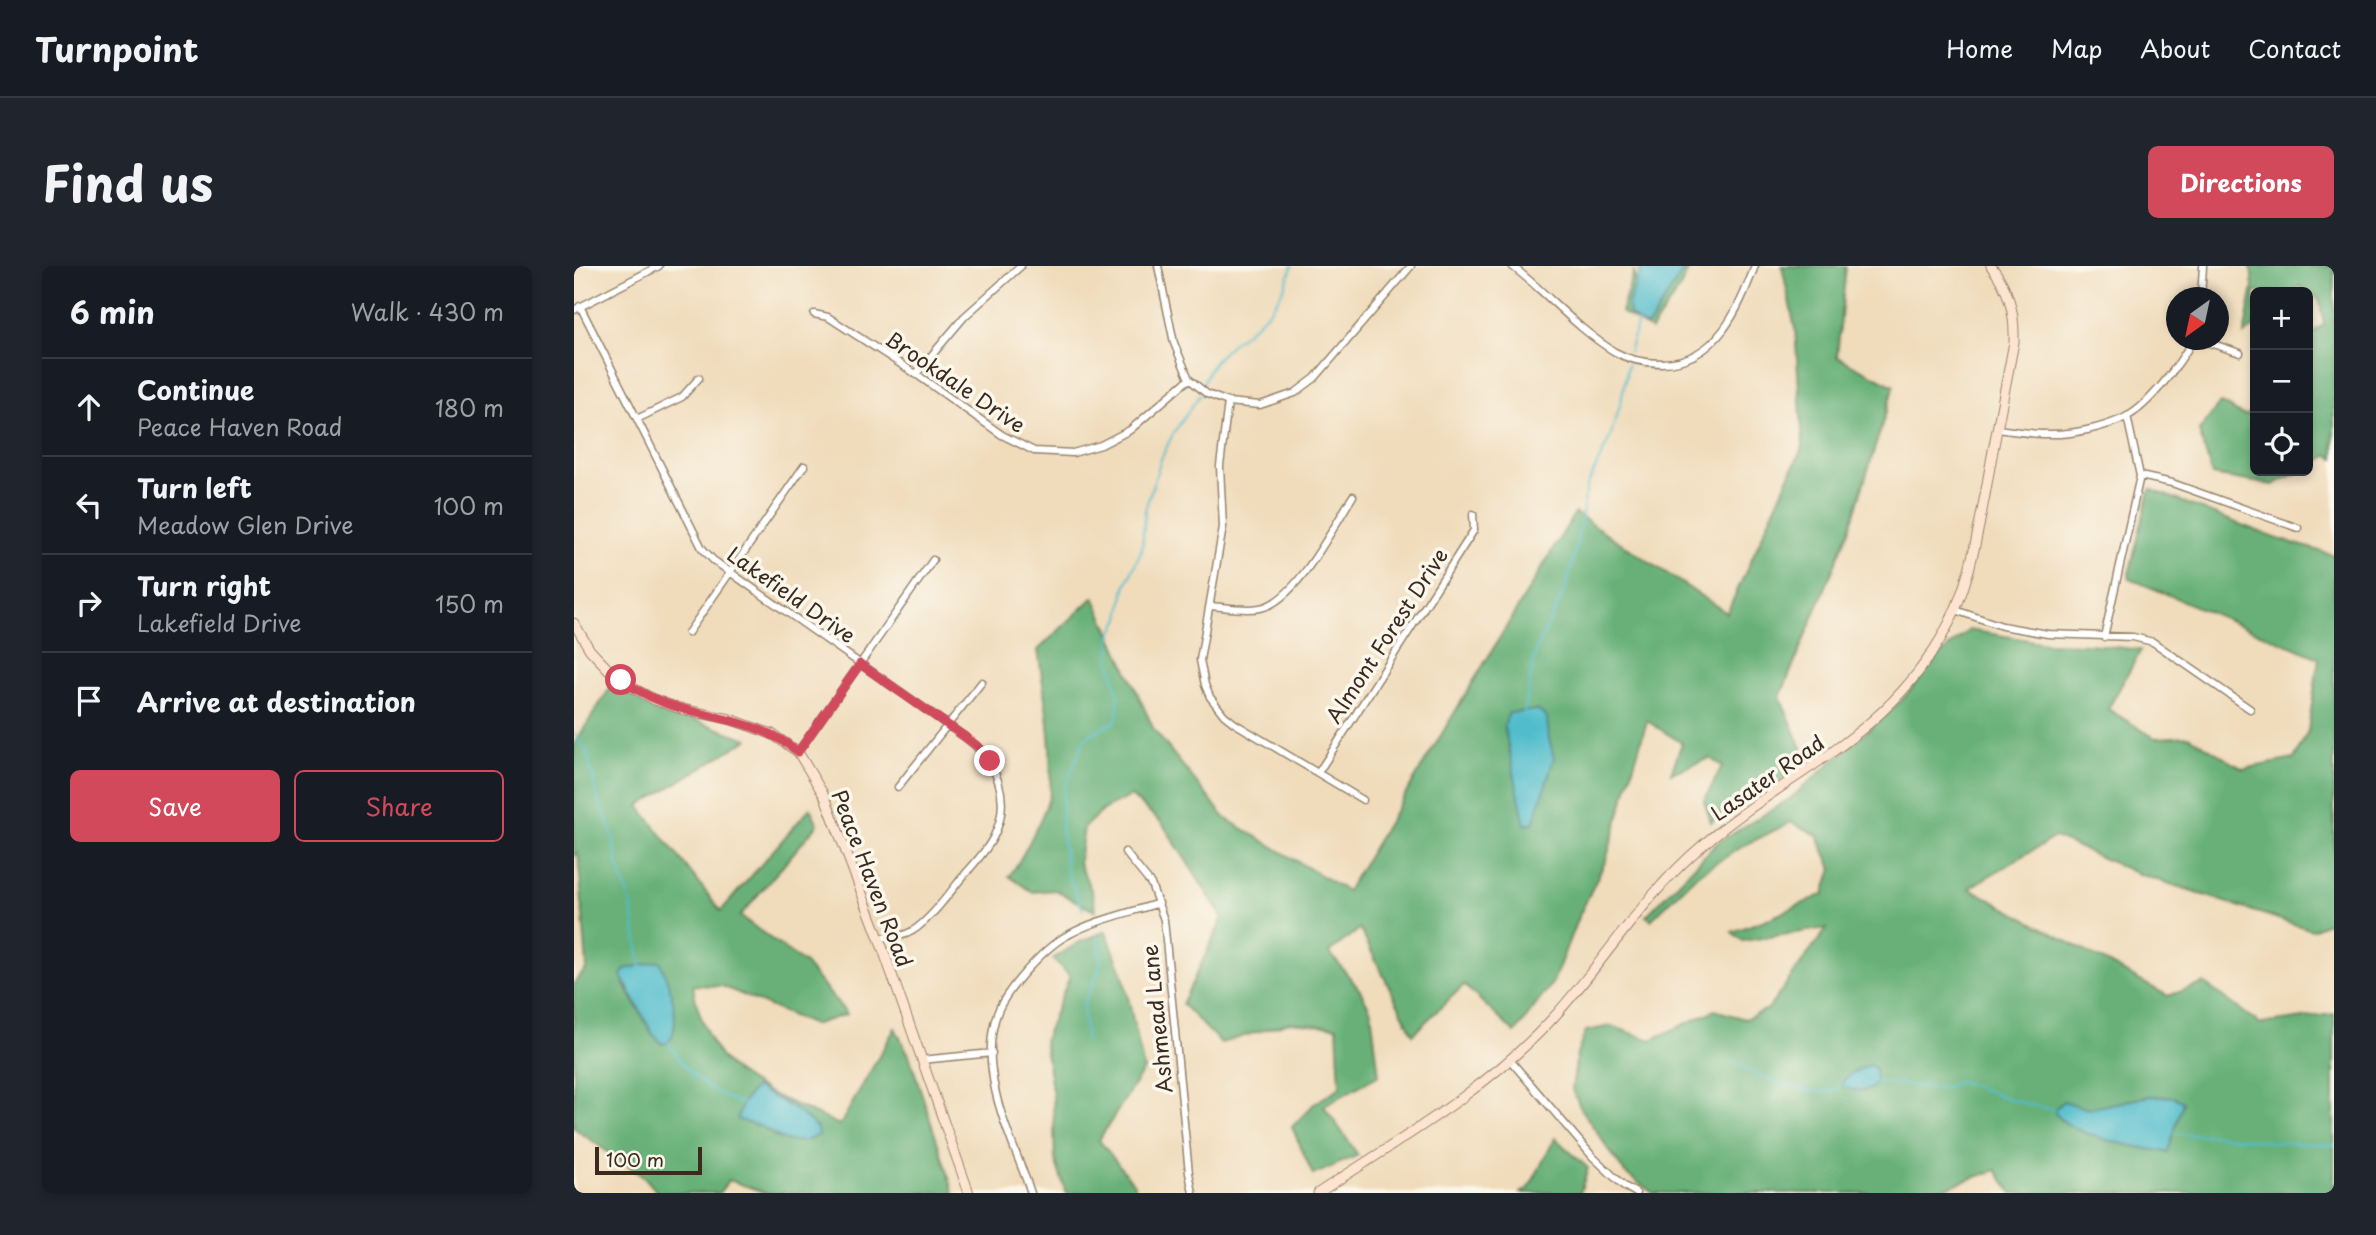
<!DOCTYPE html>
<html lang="en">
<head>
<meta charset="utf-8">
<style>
  :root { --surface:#171b24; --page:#20242c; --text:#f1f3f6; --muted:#9ea1a6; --line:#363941; --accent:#d1495b }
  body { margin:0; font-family:"Playpen Sans",sans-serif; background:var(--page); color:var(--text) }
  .controls { position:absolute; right:21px; top:21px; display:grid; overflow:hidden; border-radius:10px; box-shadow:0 4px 10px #0003 }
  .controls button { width:63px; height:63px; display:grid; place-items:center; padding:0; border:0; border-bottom:2px solid var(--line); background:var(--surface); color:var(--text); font:35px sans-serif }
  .compass { position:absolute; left:1592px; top:21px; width:63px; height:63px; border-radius:50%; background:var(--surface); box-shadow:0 4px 10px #0003; rotate:213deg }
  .scale { position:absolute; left:21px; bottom:18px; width:107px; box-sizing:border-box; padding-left:7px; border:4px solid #3b2a1e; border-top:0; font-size:19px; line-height:24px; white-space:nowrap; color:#3b2a1e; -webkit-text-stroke:5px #fbf7ec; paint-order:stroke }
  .stop { position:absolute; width:21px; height:21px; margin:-16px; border:5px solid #d1495b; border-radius:50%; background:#fff }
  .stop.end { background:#d1495b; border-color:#fff; box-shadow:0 2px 7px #0008 }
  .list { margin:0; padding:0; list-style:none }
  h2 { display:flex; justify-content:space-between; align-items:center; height:91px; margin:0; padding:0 28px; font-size:30px }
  h2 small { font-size:23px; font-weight:400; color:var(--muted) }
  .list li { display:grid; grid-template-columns:46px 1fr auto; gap:21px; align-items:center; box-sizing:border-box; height:98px; padding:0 28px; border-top:2px solid var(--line) }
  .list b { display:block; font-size:26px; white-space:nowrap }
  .list p { margin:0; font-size:23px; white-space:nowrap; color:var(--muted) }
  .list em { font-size:23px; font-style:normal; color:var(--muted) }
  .actions { display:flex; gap:14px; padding:21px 28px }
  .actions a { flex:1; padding:16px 0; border:2px solid var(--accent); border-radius:10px; text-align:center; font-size:24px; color:var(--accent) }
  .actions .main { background:var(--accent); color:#fff }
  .icon { flex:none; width:38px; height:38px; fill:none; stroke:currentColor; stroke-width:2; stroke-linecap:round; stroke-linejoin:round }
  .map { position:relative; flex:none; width:1760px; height:927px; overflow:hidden; border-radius:10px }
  header { display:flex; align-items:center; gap:42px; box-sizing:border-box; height:98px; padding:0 35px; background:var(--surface); border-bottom:2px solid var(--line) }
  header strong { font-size:33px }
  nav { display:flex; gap:38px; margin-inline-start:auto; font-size:24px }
  .intro { display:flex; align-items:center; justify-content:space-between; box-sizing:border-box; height:168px; padding:0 42px }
  h1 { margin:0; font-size:49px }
  .button { padding:18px 32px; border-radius:10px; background:var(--accent); color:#fff; font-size:24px; font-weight:700 }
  main { display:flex; gap:42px; padding:0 42px }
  aside { flex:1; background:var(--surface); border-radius:10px; box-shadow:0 4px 10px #0003 }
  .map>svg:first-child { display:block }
  .forest { fill:#68b078; stroke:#526d4b; stroke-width:2; fill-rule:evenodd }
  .water { fill:#51bdcc; stroke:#467475; stroke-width:2 }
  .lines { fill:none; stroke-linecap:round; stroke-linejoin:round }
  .stream { stroke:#51bdcc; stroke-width:2 }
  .street-casing { stroke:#96836c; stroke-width:9 }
  .secondary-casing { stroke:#96836c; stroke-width:11 }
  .street { stroke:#fff; stroke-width:6 }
  .secondary { stroke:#fde4d0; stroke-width:9 }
  .route { stroke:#d1495b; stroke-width:9 }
  .labels { text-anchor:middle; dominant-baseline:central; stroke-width:7; stroke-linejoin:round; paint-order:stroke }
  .street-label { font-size:21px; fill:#3b2a1e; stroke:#fbf7ec }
</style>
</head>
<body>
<header>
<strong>Turnpoint</strong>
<nav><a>Home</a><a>Map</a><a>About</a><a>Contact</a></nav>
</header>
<div class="intro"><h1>Find us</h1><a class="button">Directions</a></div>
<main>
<aside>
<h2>6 min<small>Walk · 430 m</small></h2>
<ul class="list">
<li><svg class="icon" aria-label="ahead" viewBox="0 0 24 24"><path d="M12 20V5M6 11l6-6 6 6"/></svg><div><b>Continue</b><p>Peace Haven Road</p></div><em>180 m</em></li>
<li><svg class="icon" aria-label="left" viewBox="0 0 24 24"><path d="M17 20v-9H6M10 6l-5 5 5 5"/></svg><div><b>Turn left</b><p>Meadow Glen Drive</p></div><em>100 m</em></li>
<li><svg class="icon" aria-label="right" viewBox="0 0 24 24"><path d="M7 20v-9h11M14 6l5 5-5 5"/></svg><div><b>Turn right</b><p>Lakefield Drive</p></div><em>150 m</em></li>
<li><svg class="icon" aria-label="arrive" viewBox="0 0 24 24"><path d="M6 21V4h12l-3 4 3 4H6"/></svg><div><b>Arrive at destination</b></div></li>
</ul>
<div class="actions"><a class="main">Save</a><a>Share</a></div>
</aside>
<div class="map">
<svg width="1760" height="927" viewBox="0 0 1760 927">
  <rect width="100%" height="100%" fill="#fbf7ec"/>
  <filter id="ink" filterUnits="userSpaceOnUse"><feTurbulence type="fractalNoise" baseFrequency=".0143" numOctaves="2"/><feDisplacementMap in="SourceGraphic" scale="14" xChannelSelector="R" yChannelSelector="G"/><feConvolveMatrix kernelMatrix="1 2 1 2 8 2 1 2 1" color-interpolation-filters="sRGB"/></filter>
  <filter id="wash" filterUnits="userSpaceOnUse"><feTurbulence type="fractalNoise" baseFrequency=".00686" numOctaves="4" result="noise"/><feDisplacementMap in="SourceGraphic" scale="28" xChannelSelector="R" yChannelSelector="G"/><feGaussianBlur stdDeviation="1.57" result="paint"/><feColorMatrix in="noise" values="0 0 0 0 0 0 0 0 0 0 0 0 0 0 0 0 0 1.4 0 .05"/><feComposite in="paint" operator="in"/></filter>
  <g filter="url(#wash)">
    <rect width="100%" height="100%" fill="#f0dcbb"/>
    <path class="forest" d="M1112 0H1116L1107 20 1077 64 1047 46 1060 5 1062 22 1058 28 1055 48 1070 60 1075 59Z
      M1208 0H1272L1263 91 1320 120 1275 265 1206 431 1234 496 1184 527 1167 531 1137 556 1130 535 1148 500 1136 492 1097 507 1108 477 1073 455 1032 594 1003 654 979 716 941 767 890 719 839 768 786 663 755 686 786 724 797 745 805 809 750 840 784 889 739 909 718 861 740 838 766 821 763 761 716 756 647 777 608 738 649 652 588 557 557 530 530 543 510 561 505 597 518 626 522 646 482 624 458 626 435 610C446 597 474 542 476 526 479 480 471 431 464 384L520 331 580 464 651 552 773 625 1001 247 1153 347 1229 180 1221 63Z
      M1677 0H1760V193L1755 189 1734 201V71L1750 58 1745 33 1726 20 1719 26H1681V60L1670 69 1679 21Z
      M1646 137 1671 150 1681 144V205H1726L1699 219 1638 209 1625 165Z
      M1576 223 1701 272 1760 289V654L1738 664 1562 607 1481 571 1395 622 1594 730 1630 717 1686 758 1760 748V927H1438L1422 904 1356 927H1079L1051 907 1007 843 998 823 1003 788 1012 765 1037 760 1077 774 1141 744 1171 753 1194 743 1253 662 1169 675 1158 666 1199 651 1250 628 1258 602 1243 569 1217 556 1171 579 1123 609 1077 654 1072 650 1143 577 1217 532 1327 435 1365 390 1395 364 1472 377 1515 378 1567 384 1534 443 1581 472 1615 470 1669 503 1720 493 1734 465 1745 392 1554 312ZM1576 830H1585L1609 836 1593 886 1526 871 1509 865 1497 839 1514 843Z
      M38 419 131 458 174 473 65 540 147 645 236 542 244 558 166 650 231 698 273 748 239 759 148 720 119 719C122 743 137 785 156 801 187 827 230 842 266 859L321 762 335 789 380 927H192L155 914 145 927H84L72 913 0 862V717L13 702 4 586 0 590V478ZM86 696 93 714 101 760 78 767 50 718 52 703ZM181 821 213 839 242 861 205 873 188 861 164 853 168 838Z
      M532 665 549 709 570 803 525 874 560 918V927H492L481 893 479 830 470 774 496 710 479 693 504 677Z
      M981 872 1014 902 1006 927H947L955 922Z"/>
    <path class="water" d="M1068 0H1112L1075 59 1070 60 1055 48 1054 39Z
      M964 444 973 451 975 473 980 492 960 556 951 559 930 460 935 447Z
      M86 695C95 718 109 754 95 776L88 778 78 767 47 709 51 703Z
      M1295 799 1301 802 1302 816 1298 822C1289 826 1276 825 1267 820 1271 808 1284 804 1295 799Z
      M181 821C196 829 243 852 245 869L231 875H212L188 861 163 853 168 838Z
      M1576 830 1600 831 1609 836 1594 886C1567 882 1491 870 1480 844L1489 835 1514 843Z"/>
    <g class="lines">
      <path class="stream" d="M1055 86 1064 56
        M629 118C635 96 655 80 671 67 694 50 711 28 718 0
        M950 447 961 387 993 318 1000 292 1013 220 1035 174 1047 136 1054 98
        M0 467 13 486 22 527 39 571 44 602 57 637 67 703
        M509 644 493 606 487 559 490 524 510 474 517 468 540 456 543 451 544 430 536 393 537 369 546 352 551 321 568 283 571 244 587 193 599 168 627 127
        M512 774 509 739 524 707 527 694 523 671
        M95 777C111 806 136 827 168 838
        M1159 795C1176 809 1250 838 1267 820
        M1300 816 1370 822 1386 815 1441 835 1481 844
        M1598 866 1615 869H1642L1695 876 1760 879"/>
    </g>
  </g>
  <g filter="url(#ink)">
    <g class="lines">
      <defs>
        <path id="street" d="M584 0 600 77 615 113 633 128 654 136 686 139 721 127 741 112 837 0
          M938 0C973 27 1003 63 1041 86 1055 94 1072 97 1088 97 1143 96 1164 44 1181 0
          M1627 32 1629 0
          M6 40 128 282 139 294 177 321 391 471C423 496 439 533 419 572 411 587 397 601 386 614 374 629 350 662 332 668 324 671 314 671 305 672
          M0 44 85 0
          M240 48 254 51 342 108 428 169 460 185 499 187 527 179 556 164 615 113
          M1627 74 1666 87
          M342 108 390 51 447 0
          M654 136 646 200 649 261 626 394 631 419 636 431 650 449 660 457 789 534
          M63 153 108 131 125 112
          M1423 163C1439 165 1456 168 1472 168 1498 169 1529 162 1552 151 1576 139 1606 97 1619 74
          M1566 210 1598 217 1724 262
          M636 340C651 341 671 345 686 342 722 336 759 261 779 230
          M1381 344 1428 360 1474 368 1559 371 1579 376 1676 443
          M114 367 230 200
          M1530 371 1566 210 1553 150
          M224 486 359 294
          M744 507 900 264 899 248
          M324 521 408 416
          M551 586 577 618 590 654 615 907 619 927
          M347 794 418 787
          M936 794 1019 891 1050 920 1062 927
          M457 927C444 889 422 845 418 805 415 785 417 756 428 737 440 716 472 680 494 669 521 654 555 647 585 637"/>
        <path id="secondary" d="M0 357 16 384 35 404 59 422 81 434 107 443 156 453 198 468 224 486 251 531 305 672 395 927
          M744 927C825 874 913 824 979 752 1031 695 1070 628 1130 578 1214 506 1308 474 1367 372 1395 325 1403 271 1413 218 1421 171 1431 124 1440 76 1441 47 1435 23 1417 0"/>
      </defs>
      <use href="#street" class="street-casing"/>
      <use href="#secondary" class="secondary-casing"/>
      <use href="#street" class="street"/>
      <use href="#secondary" class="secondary"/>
    </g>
  </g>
  <g class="lines" filter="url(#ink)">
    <path class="route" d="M47 414C65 426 84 436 106 442 147 454 190 457 224 486L286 398 391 471 406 482 416 495"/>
  </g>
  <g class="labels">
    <g class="street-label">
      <text transform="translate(382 115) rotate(34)">Brookdale Drive</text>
      <text transform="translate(218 328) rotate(35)">Lakefield Drive</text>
      <text transform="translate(812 369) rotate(-57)">Almont Forest Drive</text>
      <text transform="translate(1193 511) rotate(-35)">Lasater Road</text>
      <text transform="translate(299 612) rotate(69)">Peace Haven Road</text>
      <text transform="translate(582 753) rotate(-96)">Ashmead Lane</text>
    </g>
  </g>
</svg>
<div class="controls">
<button>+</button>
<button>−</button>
<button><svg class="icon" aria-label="locate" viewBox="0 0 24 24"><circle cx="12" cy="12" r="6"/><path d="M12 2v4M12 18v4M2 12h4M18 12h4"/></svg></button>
</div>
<svg class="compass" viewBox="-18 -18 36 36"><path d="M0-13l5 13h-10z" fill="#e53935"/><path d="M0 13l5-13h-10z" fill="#9ea1a6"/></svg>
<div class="scale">100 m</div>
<div class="stop" style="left:47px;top:414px"></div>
<div class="stop end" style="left:416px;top:495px"></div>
</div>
</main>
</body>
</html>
